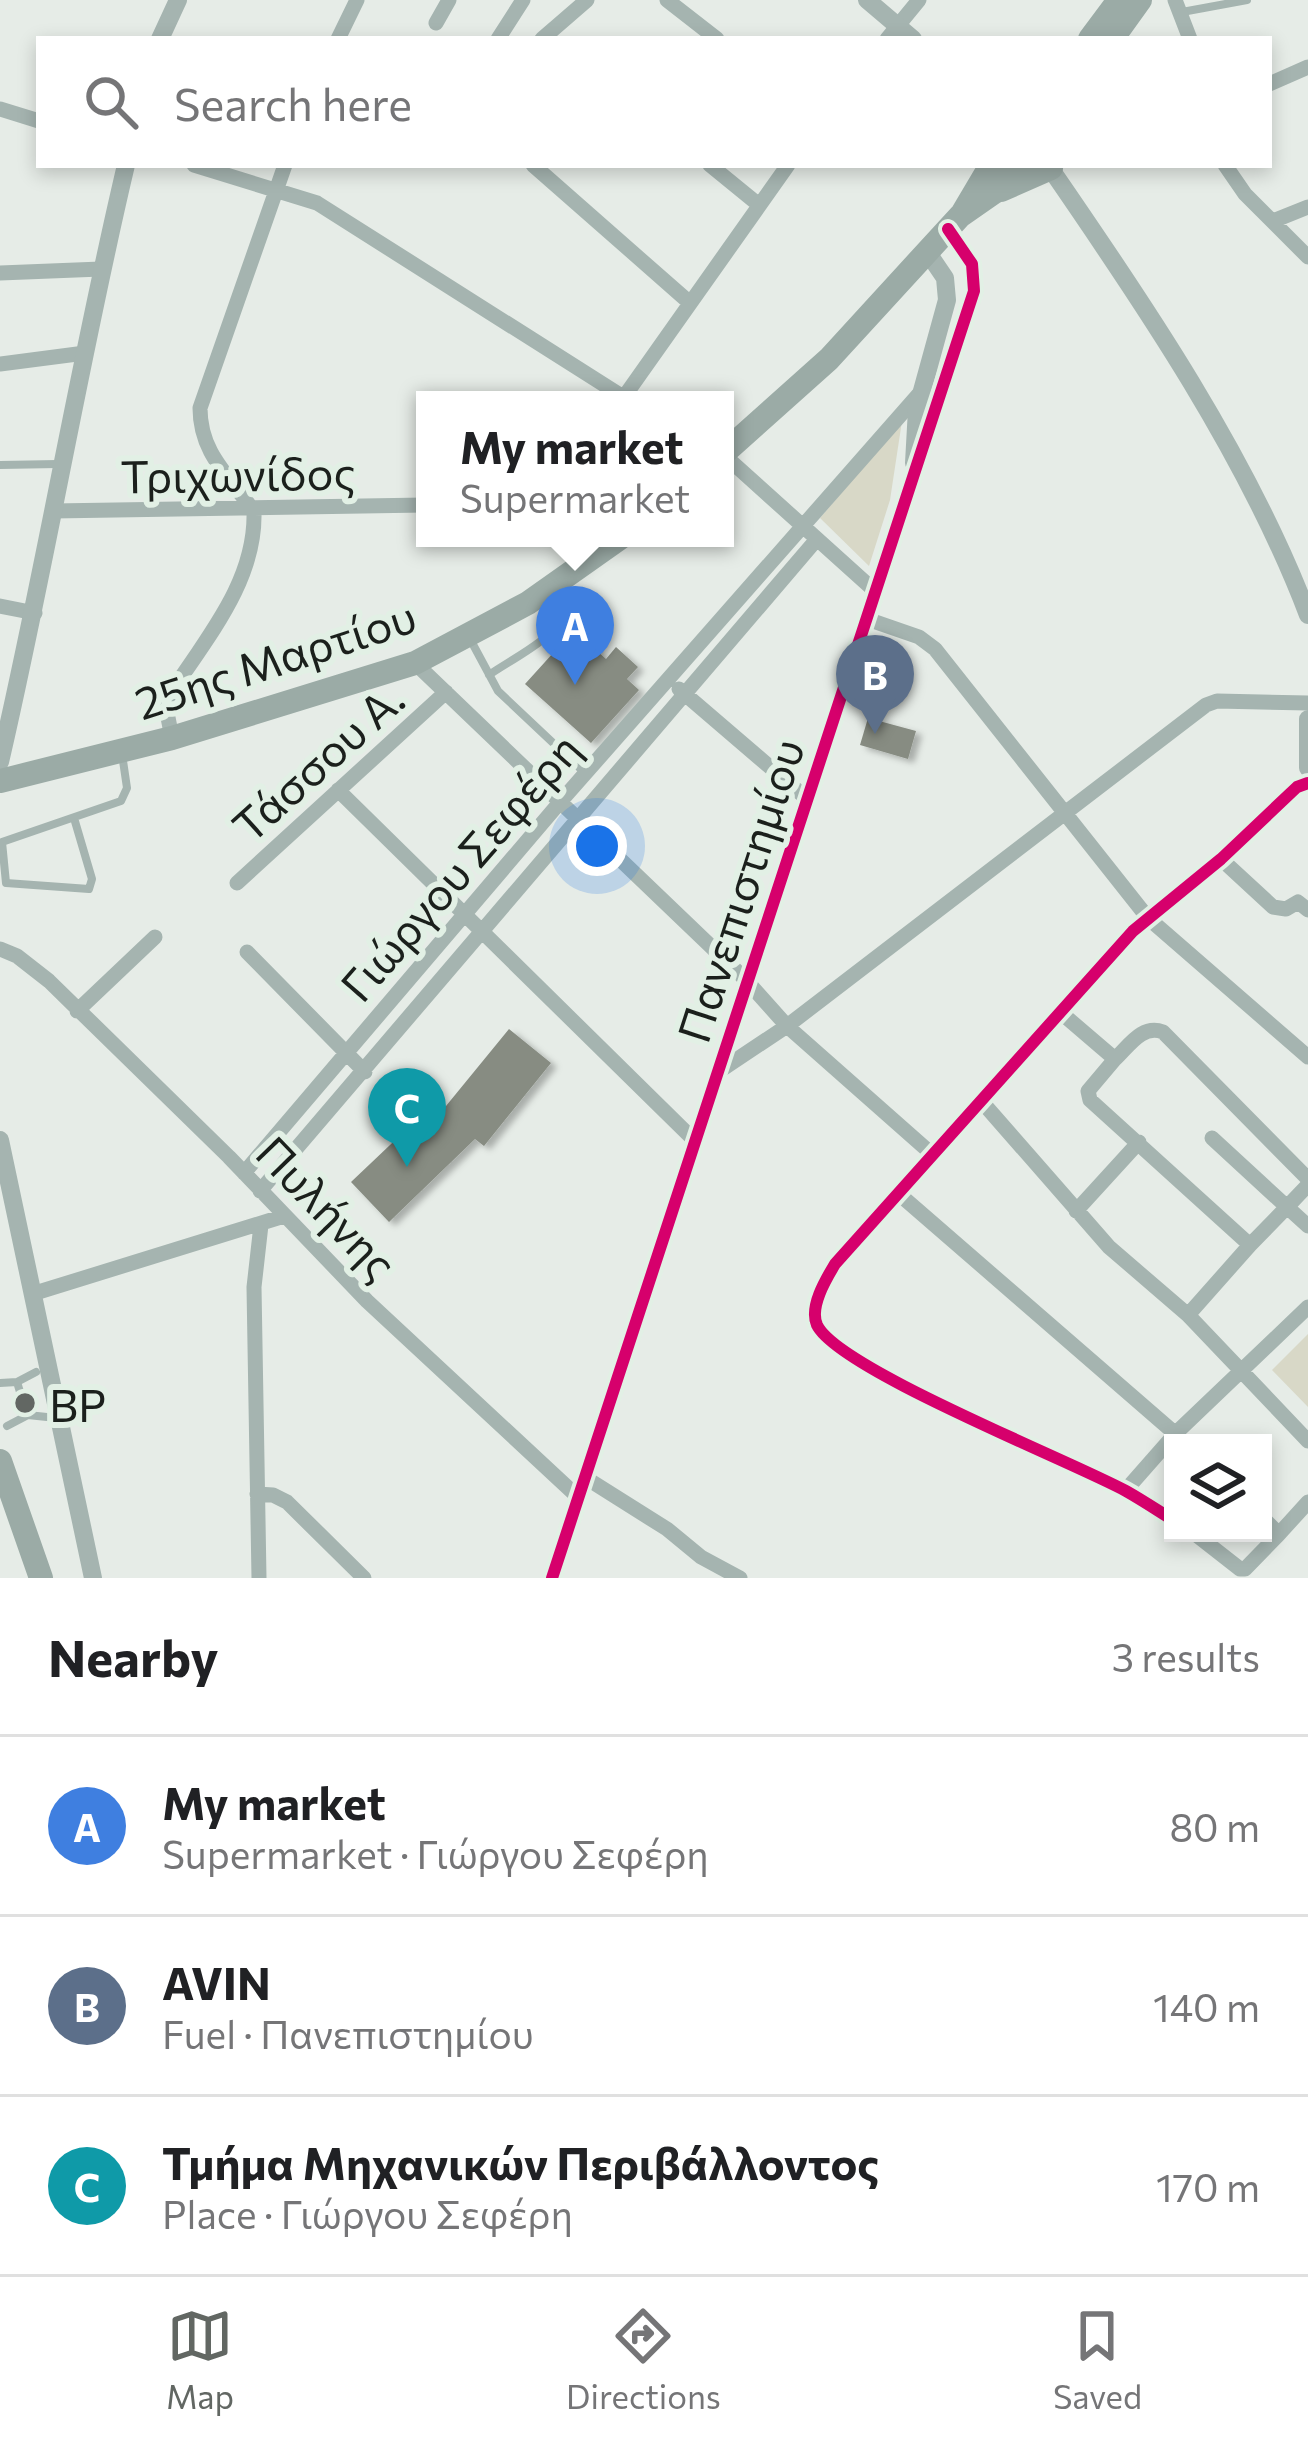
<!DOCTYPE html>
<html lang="en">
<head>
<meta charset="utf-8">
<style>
  :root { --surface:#fff; --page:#f2f2f2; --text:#202124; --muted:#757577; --line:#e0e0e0; --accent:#626763 }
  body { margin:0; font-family:Commissioner,sans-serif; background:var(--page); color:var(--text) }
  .controls { position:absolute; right:36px; bottom:36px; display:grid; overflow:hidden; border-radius:0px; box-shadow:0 6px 18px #0003 }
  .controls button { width:108px; height:108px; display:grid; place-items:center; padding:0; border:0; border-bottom:3px solid var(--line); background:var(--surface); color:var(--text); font:60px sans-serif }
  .you { position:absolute; left:597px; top:846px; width:42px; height:42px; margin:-30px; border:9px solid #fff; border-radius:50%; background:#1a73e8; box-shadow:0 0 0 18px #1a73e833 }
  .badge { display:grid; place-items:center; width:78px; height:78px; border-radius:50%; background:var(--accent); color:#fff; font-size:39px; font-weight:700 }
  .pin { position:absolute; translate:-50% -99px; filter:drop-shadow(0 3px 6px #0008) }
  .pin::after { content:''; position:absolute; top:63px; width:42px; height:36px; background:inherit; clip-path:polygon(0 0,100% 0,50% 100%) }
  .popup { position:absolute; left:416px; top:391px; width:318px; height:156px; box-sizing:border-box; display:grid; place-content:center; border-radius:0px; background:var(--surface); filter:drop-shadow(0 3px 9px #0005); font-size:39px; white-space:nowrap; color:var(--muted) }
  .popup b { font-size:45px; color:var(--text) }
  .popup::after { content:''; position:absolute; left:50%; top:100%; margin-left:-24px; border:24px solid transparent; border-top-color:var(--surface) }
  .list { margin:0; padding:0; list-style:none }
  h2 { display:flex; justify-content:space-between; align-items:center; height:156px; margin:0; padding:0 48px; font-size:51px }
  h2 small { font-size:39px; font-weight:400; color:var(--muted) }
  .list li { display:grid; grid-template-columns:78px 1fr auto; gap:36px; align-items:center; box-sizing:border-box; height:180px; padding:0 48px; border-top:3px solid var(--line) }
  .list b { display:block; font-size:45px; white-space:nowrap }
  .list p { margin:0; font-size:39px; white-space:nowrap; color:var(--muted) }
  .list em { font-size:39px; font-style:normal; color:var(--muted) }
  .icon { flex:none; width:66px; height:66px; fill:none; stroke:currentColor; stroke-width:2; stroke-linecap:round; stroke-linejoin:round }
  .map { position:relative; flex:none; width:1308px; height:1578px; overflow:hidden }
  .search { position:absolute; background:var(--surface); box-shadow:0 6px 18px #0003; left:36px; right:36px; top:36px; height:132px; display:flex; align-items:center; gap:30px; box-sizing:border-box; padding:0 42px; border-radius:0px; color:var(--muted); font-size:45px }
  .sheet { height:696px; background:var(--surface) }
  nav { display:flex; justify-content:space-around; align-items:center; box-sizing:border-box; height:168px; border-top:3px solid var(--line); background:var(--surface); font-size:33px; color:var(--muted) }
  nav a { display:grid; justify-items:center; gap:6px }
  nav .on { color:var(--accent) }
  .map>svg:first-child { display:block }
  .green { fill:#d8d8c7 }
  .building { fill:#878c82; filter:url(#shadow) }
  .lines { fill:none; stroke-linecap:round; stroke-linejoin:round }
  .service { stroke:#a5b4b0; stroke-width:8 }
  .minor { stroke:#a5b4b0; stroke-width:15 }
  .tertiary { stroke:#a5b4b0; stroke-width:18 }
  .primary { stroke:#9baba6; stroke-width:24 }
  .cycleway-casing { stroke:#e2f0e5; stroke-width:20 }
  .cycleway { stroke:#d6006c; stroke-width:12 }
  .poi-dot { fill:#626763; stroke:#e2f0e5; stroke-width:4.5 }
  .labels { text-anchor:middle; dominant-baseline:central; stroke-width:12; stroke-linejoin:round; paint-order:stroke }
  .street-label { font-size:45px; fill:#1b201c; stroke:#e2f0e5 }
  .poi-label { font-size:45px; fill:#1b201c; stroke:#e2f0e5; text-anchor:start }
</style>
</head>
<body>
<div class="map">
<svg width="1308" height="1578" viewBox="0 0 1308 1578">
  <defs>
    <filter id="shadow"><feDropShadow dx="6" dy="4" stdDeviation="3" flood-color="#0004"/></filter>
  </defs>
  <rect width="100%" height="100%" fill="#e6ece7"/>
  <path class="green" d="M902 421 890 500 869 566 820 518Z
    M1308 1334V1407L1272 1370Z"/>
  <path class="building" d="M574 630 606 659 616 647 638 667 627 679 639 690 591 743 525 684Z
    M868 718 916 731 908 759 860 745Z
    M509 1029 551 1063 484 1146 475 1139 389 1222 351 1182 429 1108 437 1117Z"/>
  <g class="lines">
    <path class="service" d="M1182 12 1247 0
      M0 465 58 464
      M469 637 498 691 585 773
      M489 675C507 662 555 638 561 618 563 608 557 597 554 588
      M74 818 92 879 89 889 6 883 2 842 121 801 127 788 122 754
      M17 1382 27 1415
      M0 1383 17 1382 36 1372
      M7 1426 28 1415 56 1418"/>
    <path class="minor" d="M667 0 717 39
      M1175 0 1190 39
      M436 23 449 0
      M338 39 357 0
      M498 39 523 0
      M542 39 587 0
      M887 39 919 0
      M1269 84 1308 67
      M0 109 39 121
      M194 165 317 203 628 400
      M533 165 690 303
      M710 165 759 205
      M1225 165 1245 194 1308 257
      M1273 221 1308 207
      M0 273 101 269
      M0 364 85 353
      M624 397 788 165
      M725 456 876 592
      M53 511 425 505
      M0 606 35 613
      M867 619 919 637 935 649 1148 918 1308 1057
      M415 663 745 979 787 1026 933 1155
      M679 689 806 798
      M172 738 165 702C201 644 256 585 254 512 231 477 200 455 200 408L285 165
      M338 790 693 1139
      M1221 859 1273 907 1286 909 1298 902 1308 910
      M237 883 446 692
      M0 949 17 956 49 981 229 1157 367 1301 579 1498
      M247 952 365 1072
      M77 1011 155 937
      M1059 1011 1115 1059C1129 1046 1142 1024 1163 1032L1308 1179
      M1115 1059 1088 1091 1090 1100 1250 1245 1188 1315
      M718 1072 787 1026 1206 705 1217 701 1308 703
      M983 1103 1109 1247 1188 1315 1308 1441
      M1212 1138 1287 1207 1250 1245
      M244 1173 561 801 919 394
      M1308 1185 1287 1207 1308 1226
      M260 1191 817 539
      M899 1194 1186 1443
      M1076 1211 1139 1142
      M32 1294 284 1216
      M586 1478 667 1529 701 1557 740 1578
      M1125 1491 1176 1433 1308 1307
      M257 1494 273 1495 287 1502 364 1578
      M1173 1520C1157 1510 1142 1500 1126 1491 1071 1461 838 1369 817 1325 809 1307 826 1279 835 1264L1133 931 1221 859 1297 787 1308 783
      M1194 1533 1240 1569H1245L1279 1534 1263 1518
      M1279 1534 1308 1502
      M259 1578 254 1287 261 1225"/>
    <path class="tertiary" d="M867 0 913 39
      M160 39 178 0
      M1048 165C1144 304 1248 457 1308 615
      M914 463 917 409 947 300 945 278 928 253
      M1308 719V768
      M0 762C46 564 79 363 126 165
      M0 1140 93 1578
      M552 1578 974 291 972 264 948 229"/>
    <path class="primary" d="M1090 39 1119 0
      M1112 39 1140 0
      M1001 190 1051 168
      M962 214 991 165
      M725 452 829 359 960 216 993 193 1019 165
      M0 781 172 738 415 663 528 603 620 538
      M0 1461 41 1578"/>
    <defs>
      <path id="cycleway" d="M1173 1520C1157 1510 1142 1500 1126 1491 1071 1461 838 1369 817 1325 809 1307 826 1279 835 1264L1133 931 1221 859 1297 787 1308 783
        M552 1578 974 291 972 264 948 229"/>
    </defs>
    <use href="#cycleway" class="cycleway-casing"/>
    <use href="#cycleway" class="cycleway"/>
  </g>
  <circle class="poi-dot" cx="25" cy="1403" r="12"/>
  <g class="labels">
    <g class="street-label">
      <text transform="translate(238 473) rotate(-1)">Τριχωνίδος</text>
      <text transform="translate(275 658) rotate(-18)">25ης Μαρτίου</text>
      <text transform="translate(317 761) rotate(-42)">Τάσσου Α.</text>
      <text transform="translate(459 866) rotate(-49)">Γιώργου Σεφέρη</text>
      <text transform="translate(739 890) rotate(-72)">Πανεπιστημίου</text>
      <text transform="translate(328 1207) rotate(46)">Πυλήνης</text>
    </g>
    <g class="poi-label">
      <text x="49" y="1403">BP</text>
    </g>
  </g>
</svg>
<div class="controls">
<button><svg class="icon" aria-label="layers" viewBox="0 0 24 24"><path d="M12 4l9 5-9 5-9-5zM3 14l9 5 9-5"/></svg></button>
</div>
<div class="you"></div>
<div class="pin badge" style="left:575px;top:685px;background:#3f7fe0">A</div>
<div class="popup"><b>My market</b>Supermarket</div>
<div class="pin badge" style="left:875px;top:734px;background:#5c6f8a">B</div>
<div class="pin badge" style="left:407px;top:1167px;background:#0f9aa8">C</div>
<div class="search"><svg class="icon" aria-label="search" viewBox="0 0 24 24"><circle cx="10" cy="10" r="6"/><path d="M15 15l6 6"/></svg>Search here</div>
</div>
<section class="sheet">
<h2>Nearby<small>3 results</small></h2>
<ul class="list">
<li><span class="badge" style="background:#3f7fe0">A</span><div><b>My market</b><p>Supermarket · Γιώργου Σεφέρη</p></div><em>80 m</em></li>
<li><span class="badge" style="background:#5c6f8a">B</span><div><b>AVIN</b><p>Fuel · Πανεπιστημίου</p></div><em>140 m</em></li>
<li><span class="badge" style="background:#0f9aa8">C</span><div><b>Τμήμα Μηχανικών Περιβάλλοντος</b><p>Place · Γιώργου Σεφέρη</p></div><em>170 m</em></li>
</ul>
</section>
<nav>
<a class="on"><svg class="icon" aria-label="map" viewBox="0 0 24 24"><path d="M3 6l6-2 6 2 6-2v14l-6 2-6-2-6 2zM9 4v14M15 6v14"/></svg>Map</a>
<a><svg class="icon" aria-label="directions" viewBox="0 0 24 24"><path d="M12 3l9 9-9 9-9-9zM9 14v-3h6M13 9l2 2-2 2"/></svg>Directions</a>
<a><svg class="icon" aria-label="saved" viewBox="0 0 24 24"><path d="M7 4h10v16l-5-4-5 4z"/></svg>Saved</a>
</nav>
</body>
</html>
